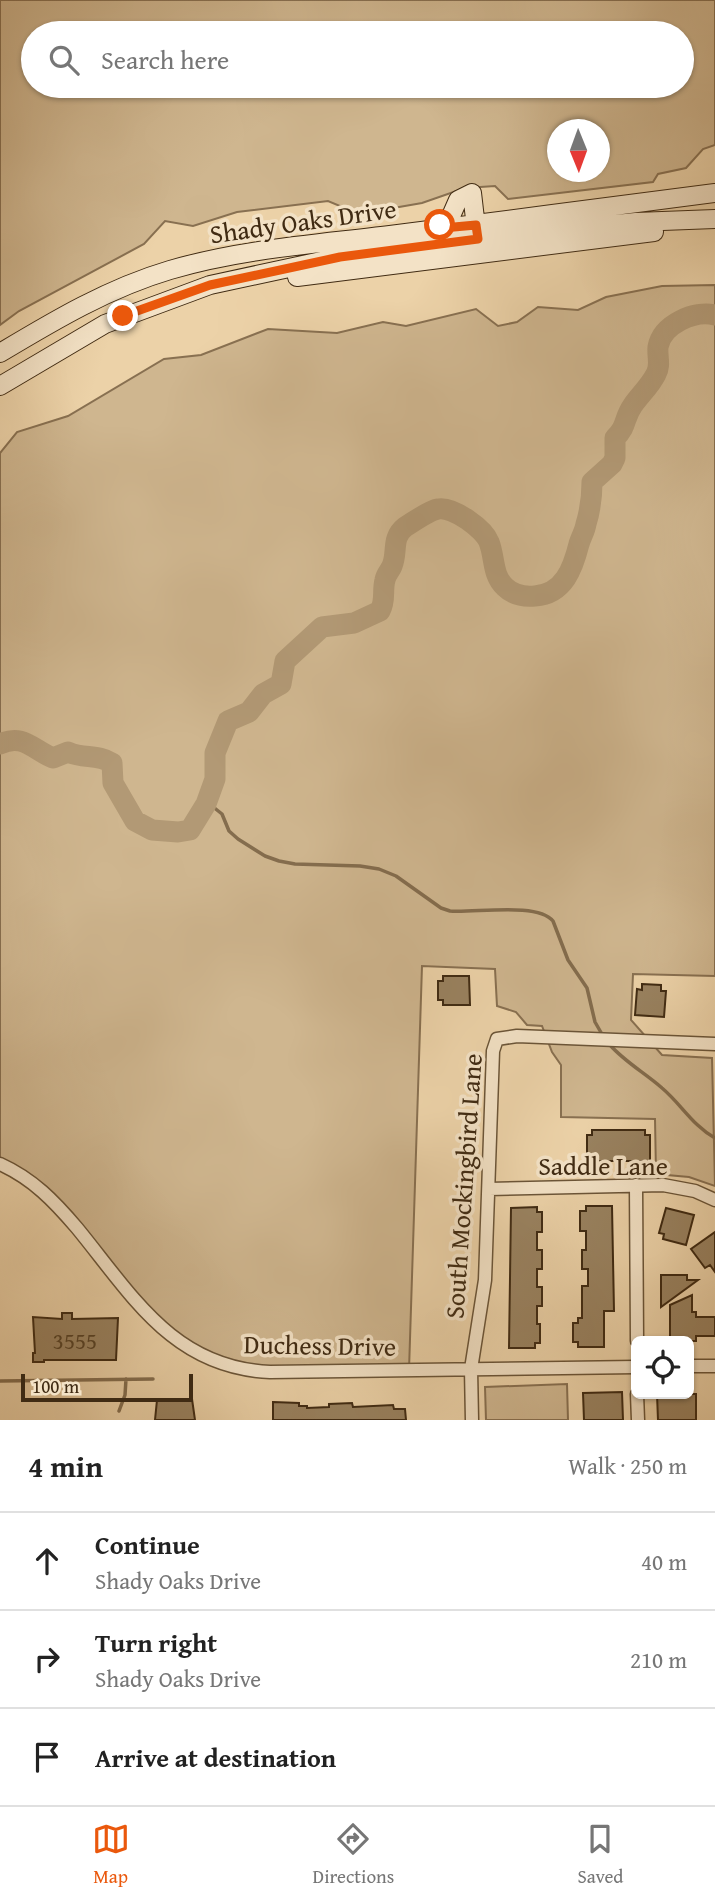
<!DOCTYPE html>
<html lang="en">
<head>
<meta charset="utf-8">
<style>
  :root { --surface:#fff; --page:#f6f6f6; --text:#222; --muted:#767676; --line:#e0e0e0; --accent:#ea580c }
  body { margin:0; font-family:"Gentium Book Plus",serif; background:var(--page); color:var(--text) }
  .controls { position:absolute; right:21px; bottom:21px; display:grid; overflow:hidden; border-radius:10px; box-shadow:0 2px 5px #0004 }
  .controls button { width:63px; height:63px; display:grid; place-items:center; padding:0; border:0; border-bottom:2px solid var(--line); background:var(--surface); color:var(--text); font:35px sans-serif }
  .compass { position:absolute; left:547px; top:119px; width:63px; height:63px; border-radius:50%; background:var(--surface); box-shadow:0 2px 5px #0004; rotate:179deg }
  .scale { position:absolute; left:21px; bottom:18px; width:172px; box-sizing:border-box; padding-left:7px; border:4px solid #402b13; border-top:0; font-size:19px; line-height:24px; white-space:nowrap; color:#402b13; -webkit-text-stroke:5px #f3e2c6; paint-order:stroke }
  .stop { position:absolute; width:21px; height:21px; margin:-16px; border:5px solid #ea580c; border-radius:50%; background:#fff }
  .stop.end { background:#ea580c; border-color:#fff; box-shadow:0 2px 7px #0008 }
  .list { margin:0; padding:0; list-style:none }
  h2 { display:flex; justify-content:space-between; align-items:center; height:91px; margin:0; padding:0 28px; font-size:30px }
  h2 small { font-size:23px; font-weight:400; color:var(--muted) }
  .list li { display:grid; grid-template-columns:46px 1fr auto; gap:21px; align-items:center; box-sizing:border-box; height:98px; padding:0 28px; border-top:2px solid var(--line) }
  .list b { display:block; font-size:26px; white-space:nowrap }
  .list p { margin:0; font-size:23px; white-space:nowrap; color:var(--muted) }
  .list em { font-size:23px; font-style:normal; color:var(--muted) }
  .icon { flex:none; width:38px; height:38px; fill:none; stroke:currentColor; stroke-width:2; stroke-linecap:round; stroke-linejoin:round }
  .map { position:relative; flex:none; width:715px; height:1420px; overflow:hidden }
  .search { position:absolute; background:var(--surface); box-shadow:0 2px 5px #0004; left:21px; right:21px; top:21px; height:77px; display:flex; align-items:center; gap:18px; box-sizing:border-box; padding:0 24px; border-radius:38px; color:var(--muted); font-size:26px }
  .sheet { height:385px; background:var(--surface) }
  nav { display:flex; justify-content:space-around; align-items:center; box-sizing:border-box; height:98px; border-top:2px solid var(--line); background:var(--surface); font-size:19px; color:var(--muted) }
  nav a { display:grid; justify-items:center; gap:4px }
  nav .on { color:var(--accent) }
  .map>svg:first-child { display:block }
  .green { fill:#cfb68f; stroke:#887051; stroke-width:2; fill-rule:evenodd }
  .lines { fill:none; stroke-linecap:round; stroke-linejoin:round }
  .stream { stroke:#846d4e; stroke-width:3.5 }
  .river { stroke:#b29975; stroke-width:21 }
  .building { fill:#998260; stroke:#402b13; stroke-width:2 }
  .street-casing { stroke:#6b5538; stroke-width:15 }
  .secondary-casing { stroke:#402b13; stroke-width:20 }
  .street { stroke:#f3e2c6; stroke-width:12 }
  .secondary { stroke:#f3e2c6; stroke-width:18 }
  .route { stroke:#ea580c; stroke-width:9 }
  .labels { text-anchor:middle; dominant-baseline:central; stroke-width:7; stroke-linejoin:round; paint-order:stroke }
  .number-label { font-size:23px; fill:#564126 }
  .street-label { font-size:26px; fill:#402b13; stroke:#f3e2c6 }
</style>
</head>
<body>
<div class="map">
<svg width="715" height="1420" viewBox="0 0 715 1420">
  <rect width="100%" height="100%" fill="#ecd2a8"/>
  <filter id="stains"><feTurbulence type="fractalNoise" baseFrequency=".00286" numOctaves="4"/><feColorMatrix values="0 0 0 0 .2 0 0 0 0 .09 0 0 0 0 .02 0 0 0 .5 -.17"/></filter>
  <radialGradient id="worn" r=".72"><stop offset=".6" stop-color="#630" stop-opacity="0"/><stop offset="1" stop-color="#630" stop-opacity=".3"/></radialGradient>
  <path class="green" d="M0 0H715V145L703 149 686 168 658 174 653 182 508 199 495 186 465 188 422 203 359 214 328 201 237 212 193 226 165 221 144 244 19 311 0 325ZM33 33H682V86H33ZM558 130H600V172H558Z
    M715 285V976L633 974 631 1020 662 1055 712 1058 715 1186 689 1177 656 1174 655 1119 561 1117V1065L552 1052 542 1026 527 1025 516 1012 497 1006 495 969 422 966 409 1370 258 1371 179 1343 60 1208 0 1164V453L17 432 68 416 164 359 201 355 268 329 337 333 383 322 406 326 476 309 498 326 517 322 538 307 578 310 606 297 662 286Z
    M567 1384 568 1420H486L485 1387Z"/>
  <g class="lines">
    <path class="stream" d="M207 802 222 814 229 831 238 839 265 856 279 861 295 864 360 866 379 869 396 876 441 908 450 911C475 913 538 902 553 921L568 960 587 988 595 1022 603 1036
      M610 1045C625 1062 645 1073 662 1088 681 1104 693 1126 715 1138
      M0 1381 153 1379
      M119 1411 125 1395 126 1379"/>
    <path class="river" d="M0 744C23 733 33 750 53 758L68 752C83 759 98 754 112 763L113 783 135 821 152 830 178 832 190 830 206 804 215 779V753L228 721 249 712 263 694 281 684 285 661 322 627 354 623 380 611C386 600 382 591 385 580 386 574 390 571 392 566 398 552 391 538 405 527 411 523 431 510 438 509 453 506 484 529 489 542 495 557 492 575 505 587 513 595 524 597 535 596 564 594 573 568 579 544 581 537 585 531 586 524 590 511 592 495 592 482L612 464 615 458V438C628 425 623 419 633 405 640 395 650 386 656 374 661 365 657 357 658 347 662 324 695 310 715 315"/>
  </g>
  <path class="building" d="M443 976H469L470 1005H443V1000H438V981H443Z
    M642 984 661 985V991H666L664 1017 635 1015 637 989 642 990Z
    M592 1130H645V1135H650V1161H587V1135H592Z
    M586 1206H612L614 1311H604V1347H578V1342H573V1323H578V1318H582V1286H588V1269H582V1250H586V1231H580V1211H586Z
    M537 1207V1212H542V1232H537V1250H542V1269H537V1287H542V1306H537V1324H540V1343H535V1348H509L511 1208Z
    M666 1208 694 1215 686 1245 663 1239 664 1234 659 1233Z
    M715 1232V1272L710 1265 705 1268 691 1249Z
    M661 1275H687V1280H698L661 1307Z
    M692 1295V1312H696V1317H715V1336H696V1341H670V1305Z
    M62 1313H72V1319L118 1318 116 1360H44V1362H33V1353H35L33 1317 62 1319Z
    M622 1392 623 1420H584L583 1393Z
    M657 1394H696V1420H658Z
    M192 1399 195 1420H155L157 1400Z
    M273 1402 299 1403V1406H307V1408L329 1407V1404L352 1403 353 1407 393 1405 394 1409H405L406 1420H273Z"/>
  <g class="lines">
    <defs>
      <path id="street" d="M0 1164C33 1179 54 1201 77 1228 132 1295 173 1368 270 1372L636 1367
        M636 1185 637 1341
        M489 1189 663 1185 695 1191 715 1200
        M689 1366H715
        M637 1394 638 1420
        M472 1420 471 1369 485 1280 493 1051 497 1039 517 1036 715 1044"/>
      <path id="secondary" d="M434 228 451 216 458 200 472 193 477 236
        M297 277 654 232
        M0 353C55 320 109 288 170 270 241 249 317 244 390 235 498 221 607 207 715 193
        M0 386 105 324 210 285 340 257 527 233 636 222 715 219"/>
    </defs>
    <use href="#street" class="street-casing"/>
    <use href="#secondary" class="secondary-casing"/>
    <use href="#street" class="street"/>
    <use href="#secondary" class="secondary"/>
  </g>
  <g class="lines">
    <path class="route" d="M123 316 210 285 340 257 478 239 476 225 432 229 440 225"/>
  </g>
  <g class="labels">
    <g class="number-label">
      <text x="75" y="1340">3555</text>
    </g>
    <g class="street-label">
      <text transform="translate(303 221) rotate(-8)">Shady Oaks Drive</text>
      <text x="603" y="1165">Saddle Lane</text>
      <text transform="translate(463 1186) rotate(-86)">South Mockingbird Lane</text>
      <text transform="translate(320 1345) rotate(1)">Duchess Drive</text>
    </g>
  </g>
  <rect width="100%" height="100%" filter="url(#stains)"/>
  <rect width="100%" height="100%" fill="url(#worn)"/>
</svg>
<div class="controls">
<button><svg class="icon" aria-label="locate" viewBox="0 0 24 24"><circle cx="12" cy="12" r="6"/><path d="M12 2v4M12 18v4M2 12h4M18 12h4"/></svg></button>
</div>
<svg class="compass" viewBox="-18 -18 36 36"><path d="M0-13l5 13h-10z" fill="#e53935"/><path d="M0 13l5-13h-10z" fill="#767676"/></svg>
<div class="scale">100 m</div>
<div class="stop" style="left:440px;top:225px"></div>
<div class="stop end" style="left:123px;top:316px"></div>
<div class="search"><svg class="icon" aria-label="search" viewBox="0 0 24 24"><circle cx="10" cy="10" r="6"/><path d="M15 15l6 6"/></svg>Search here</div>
</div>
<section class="sheet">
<h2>4 min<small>Walk · 250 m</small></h2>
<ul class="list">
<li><svg class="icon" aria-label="ahead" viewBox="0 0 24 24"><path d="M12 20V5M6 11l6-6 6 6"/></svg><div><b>Continue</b><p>Shady Oaks Drive</p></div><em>40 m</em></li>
<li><svg class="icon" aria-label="right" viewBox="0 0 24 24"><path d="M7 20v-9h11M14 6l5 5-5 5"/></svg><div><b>Turn right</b><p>Shady Oaks Drive</p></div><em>210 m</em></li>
<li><svg class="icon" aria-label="arrive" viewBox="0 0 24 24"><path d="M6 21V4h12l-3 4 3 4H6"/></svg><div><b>Arrive at destination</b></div></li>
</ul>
</section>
<nav>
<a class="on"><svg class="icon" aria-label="map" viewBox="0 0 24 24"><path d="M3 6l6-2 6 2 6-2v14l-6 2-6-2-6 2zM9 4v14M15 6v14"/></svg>Map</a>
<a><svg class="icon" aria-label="directions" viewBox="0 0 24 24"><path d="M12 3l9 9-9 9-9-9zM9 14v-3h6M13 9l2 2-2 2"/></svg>Directions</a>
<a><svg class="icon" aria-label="saved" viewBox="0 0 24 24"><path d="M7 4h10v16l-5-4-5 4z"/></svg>Saved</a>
</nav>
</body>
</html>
